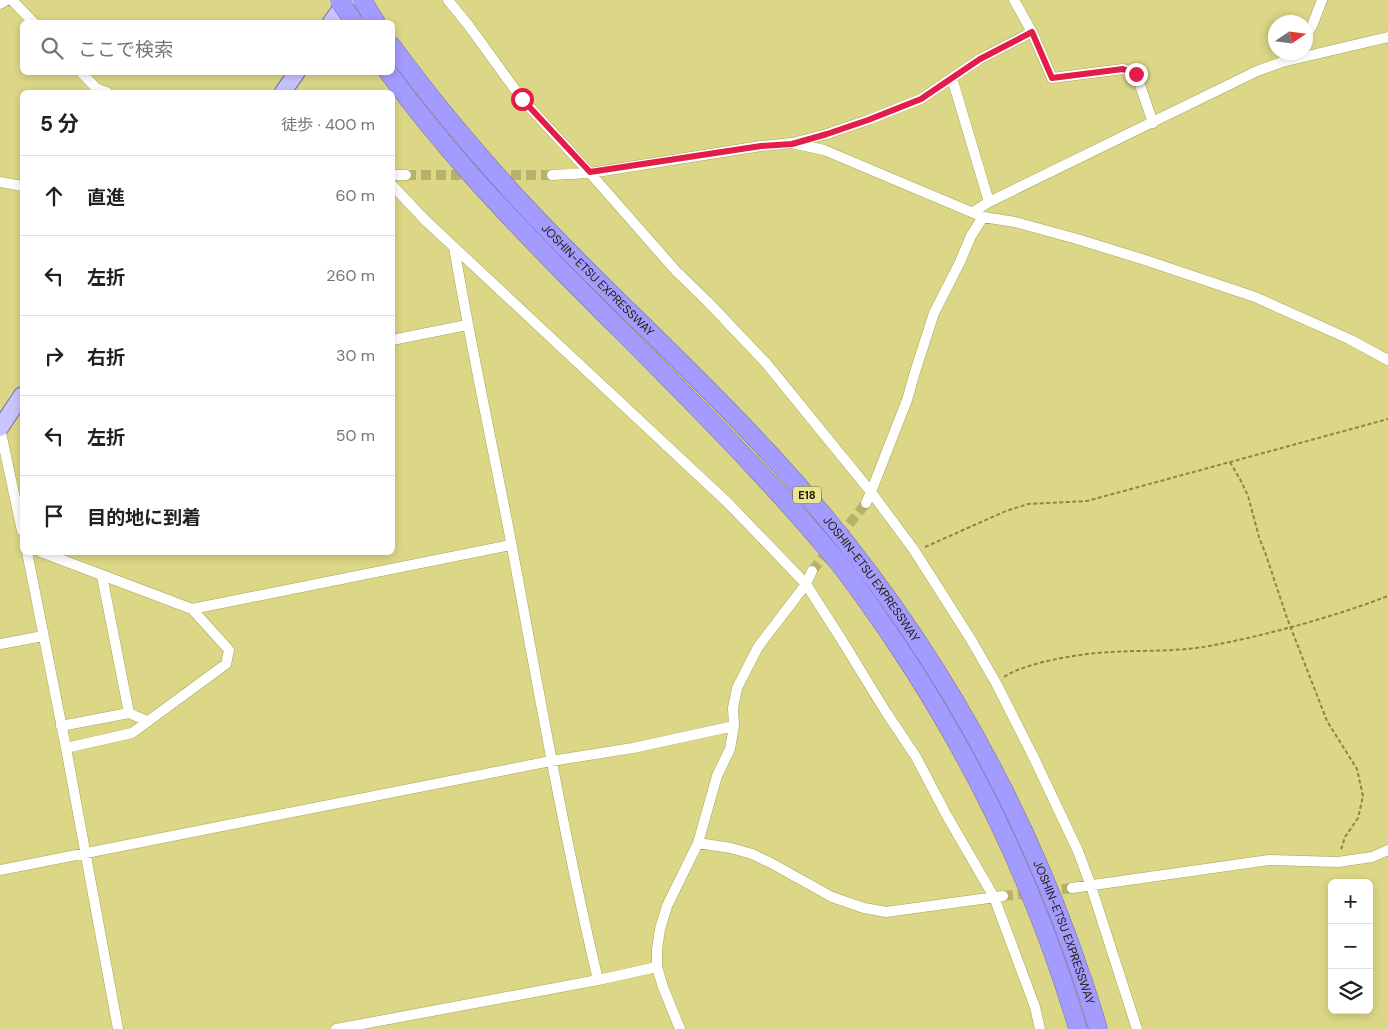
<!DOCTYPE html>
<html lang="ja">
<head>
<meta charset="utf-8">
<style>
  :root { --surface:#fff; --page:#f2f2f2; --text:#202124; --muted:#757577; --line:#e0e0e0 }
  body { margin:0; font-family:"DM Sans","Noto Sans JP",sans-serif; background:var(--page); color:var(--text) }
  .controls { position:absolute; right:15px; bottom:15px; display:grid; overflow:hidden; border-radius:8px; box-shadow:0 2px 8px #0003 }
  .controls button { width:45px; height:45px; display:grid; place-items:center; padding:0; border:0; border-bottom:1px solid var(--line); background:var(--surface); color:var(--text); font:25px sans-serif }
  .compass { position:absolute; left:1268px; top:15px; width:45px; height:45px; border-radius:50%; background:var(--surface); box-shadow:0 2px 8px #0003; rotate:77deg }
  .stop { position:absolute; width:15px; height:15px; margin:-11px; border:4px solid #e11d48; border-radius:50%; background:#fff }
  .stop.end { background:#e11d48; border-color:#fff; box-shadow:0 1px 5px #0008 }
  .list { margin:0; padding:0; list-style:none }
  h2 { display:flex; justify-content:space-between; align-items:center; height:65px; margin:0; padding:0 20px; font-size:21px }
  h2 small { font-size:16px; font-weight:400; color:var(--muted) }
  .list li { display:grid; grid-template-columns:32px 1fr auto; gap:15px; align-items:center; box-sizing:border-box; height:80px; padding:0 20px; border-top:1px solid var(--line) }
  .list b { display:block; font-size:19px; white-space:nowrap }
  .list em { font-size:16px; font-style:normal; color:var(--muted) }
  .icon { flex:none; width:28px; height:28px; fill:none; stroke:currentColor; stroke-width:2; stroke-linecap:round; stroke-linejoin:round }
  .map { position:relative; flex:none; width:1388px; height:1029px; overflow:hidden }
  .search { position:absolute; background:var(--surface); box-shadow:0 2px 8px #0003; left:20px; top:20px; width:375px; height:55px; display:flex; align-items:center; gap:12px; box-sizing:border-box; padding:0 18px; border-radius:8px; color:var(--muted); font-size:19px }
  .panel { position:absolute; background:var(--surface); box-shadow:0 2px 8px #0003; left:20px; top:90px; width:375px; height:465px; border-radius:8px }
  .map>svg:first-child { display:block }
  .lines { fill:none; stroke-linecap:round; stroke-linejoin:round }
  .minor-tunnel { stroke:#b6b16b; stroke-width:10; stroke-dasharray:10 5; stroke-linecap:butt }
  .minor-casing { stroke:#aaa555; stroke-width:11 }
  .primary-casing { stroke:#746fa5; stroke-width:18 }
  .motorway-casing { stroke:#746fa5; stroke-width:19 }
  .path { stroke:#8a854c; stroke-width:2; stroke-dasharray:4 2.5; stroke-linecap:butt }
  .minor { stroke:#fff; stroke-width:10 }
  .primary { stroke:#c8c4fe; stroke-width:16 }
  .motorway { stroke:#a39cfe; stroke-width:18 }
  .motorway-bridge-casing { stroke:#746fa5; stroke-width:19; stroke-linecap:butt }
  .motorway-bridge { stroke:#a39cfe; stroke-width:18 }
  .route { stroke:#e11d48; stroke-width:6 }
  .labels { text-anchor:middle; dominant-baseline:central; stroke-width:4; stroke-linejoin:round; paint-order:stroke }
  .shield { fill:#e9e593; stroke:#5b582c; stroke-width:1 }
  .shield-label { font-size:11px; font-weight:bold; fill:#1e1b00 }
  .street-label { font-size:12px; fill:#1e1b00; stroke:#e9e593 }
</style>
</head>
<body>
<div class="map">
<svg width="1388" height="1029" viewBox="0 0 1388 1029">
  <rect width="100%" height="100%" fill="#dcd786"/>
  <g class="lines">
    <path class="minor-tunnel" d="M406 175H471
      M496 175H552
      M812 571 866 503
      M1047 891 1072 888
      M1003 896 1032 893"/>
    <defs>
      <path id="minor" d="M12 0 33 22
        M448 0 469 26 522 99 590 173 676 271 708 302 766 363 871 492 914 550 970 638 996 683 1033 756 1078 851 1091 886 1137 1029
        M0 4 7 0
        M1032 32 1052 78 1123 69 1136 73 1153 123
        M1306 35 1312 26 1322 0
        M81 72 97 89 107 92
        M952 78 989 202
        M792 143 824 150 983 217 1015 222 1077 239 1145 260 1255 297 1349 339 1388 360
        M392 175H406
        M552 175 590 173 761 146 792 143 827 134 868 120 921 99 980 59 1032 32 1014 0
        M0 182 22 186
        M392 185 425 220 727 502 806 584 843 642 886 712 916 757 947 816 994 897 1035 1007 1040 1029
        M973 212 989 202 1257 71 1282 62 1388 37
        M454 247C471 348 493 447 512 547 539 692 564 837 598 980
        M392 340 467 325
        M0 428 22 531
        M866 503 871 492 907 400 915 372 934 313 960 262 971 236 983 217
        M27 552 66 748 118 1029
        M41 552 192 609 229 650 226 664 132 733 66 748
        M102 576 129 713 147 721
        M192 609 511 545
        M0 644 43 636
        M61 726 129 713
        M698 843 731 848 752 854 771 863 832 897 864 908 886 912 1003 896
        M0 870 551 761 633 748 734 726
        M1072 888 1269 860 1338 862 1372 857 1388 850
        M336 1029 598 980 657 967
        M680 1029 663 987 657 967V950L660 929 667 906 698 843 717 776 730 749 734 726 733 708 737 688 758 647 806 584 812 571"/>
      <path id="primary" d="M331 22 347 0
        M283 92 297 72
        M0 428 22 395"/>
      <g id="motorway">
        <path d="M362 0 376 22"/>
        <path id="s1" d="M392 46C432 101 476 153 522 203 601 288 689 366 768 452 900 594 1002 759 1069 941 1079 970 1090 999 1098 1029"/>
        <path d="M388 72C440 144 500 208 562 271 626 336 692 400 755 468 783 498 812 530 838 562 858 587 876 614 894 640 974 759 1037 891 1078 1029"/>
      </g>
    </defs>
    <use href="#minor" class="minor-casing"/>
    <use href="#primary" class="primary-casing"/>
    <use href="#motorway" class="motorway-casing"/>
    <path class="path" d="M1230 462 1241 481 1248 496 1259 537 1266 555 1287 618 1327 721 1357 769 1363 796 1358 818 1345 837 1341 850
      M925 547 1006 511 1028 504 1087 501 1388 419
      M1004 677C1016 669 1029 666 1043 662 1065 657 1088 653 1111 652 1143 650 1177 652 1209 646 1268 635 1333 617 1388 596"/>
    <use href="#minor" class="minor"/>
    <use href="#primary" class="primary"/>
    <use href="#motorway" class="motorway"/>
    <defs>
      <path id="motorway-bridge" d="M339 0 354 22"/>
    </defs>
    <use href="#motorway-bridge" class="motorway-bridge-casing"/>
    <use href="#motorway-bridge" class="motorway-bridge"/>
  </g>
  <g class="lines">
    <path class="route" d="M522 99 590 172 761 146 792 144 827 134 868 120 921 99 980 59 1032 32 1052 78 1123 69 1136 74"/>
  </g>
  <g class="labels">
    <rect class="shield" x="793" y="486.5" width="28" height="17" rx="4"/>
    <g class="shield-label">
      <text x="807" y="495">E18</text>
    </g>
    <g class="street-label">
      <text stroke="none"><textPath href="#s1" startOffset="312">JOSHIN-ETSU EXPRESSWAY</textPath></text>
      <text stroke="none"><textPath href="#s1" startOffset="718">JOSHIN-ETSU EXPRESSWAY</textPath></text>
      <text stroke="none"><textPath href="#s1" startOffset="1122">JOSHIN-ETSU EXPRESSWAY</textPath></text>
    </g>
  </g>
</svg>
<div class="controls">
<button>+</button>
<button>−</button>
<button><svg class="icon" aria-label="layers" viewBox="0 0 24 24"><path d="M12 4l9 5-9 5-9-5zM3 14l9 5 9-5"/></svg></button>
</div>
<svg class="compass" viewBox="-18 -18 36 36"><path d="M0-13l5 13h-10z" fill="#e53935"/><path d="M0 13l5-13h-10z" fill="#757577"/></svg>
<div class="stop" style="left:522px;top:99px"></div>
<div class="stop end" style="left:1136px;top:74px"></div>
<div class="search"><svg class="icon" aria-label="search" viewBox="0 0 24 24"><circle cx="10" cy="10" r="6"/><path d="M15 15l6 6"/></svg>ここで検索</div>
<section class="panel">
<h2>5 分<small>徒歩 · 400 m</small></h2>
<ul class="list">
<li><svg class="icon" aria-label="ahead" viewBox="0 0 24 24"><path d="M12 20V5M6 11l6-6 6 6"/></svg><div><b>直進</b></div><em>60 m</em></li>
<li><svg class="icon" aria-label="left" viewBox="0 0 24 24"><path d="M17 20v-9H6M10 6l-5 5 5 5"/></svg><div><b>左折</b></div><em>260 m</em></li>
<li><svg class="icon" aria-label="right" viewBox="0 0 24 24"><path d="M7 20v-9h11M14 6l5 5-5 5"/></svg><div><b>右折</b></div><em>30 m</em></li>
<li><svg class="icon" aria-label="left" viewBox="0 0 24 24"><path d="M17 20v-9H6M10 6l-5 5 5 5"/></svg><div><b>左折</b></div><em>50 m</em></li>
<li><svg class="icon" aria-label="arrive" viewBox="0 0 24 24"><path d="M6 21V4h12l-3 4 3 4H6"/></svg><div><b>目的地に到着</b></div></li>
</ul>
</section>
</div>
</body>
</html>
